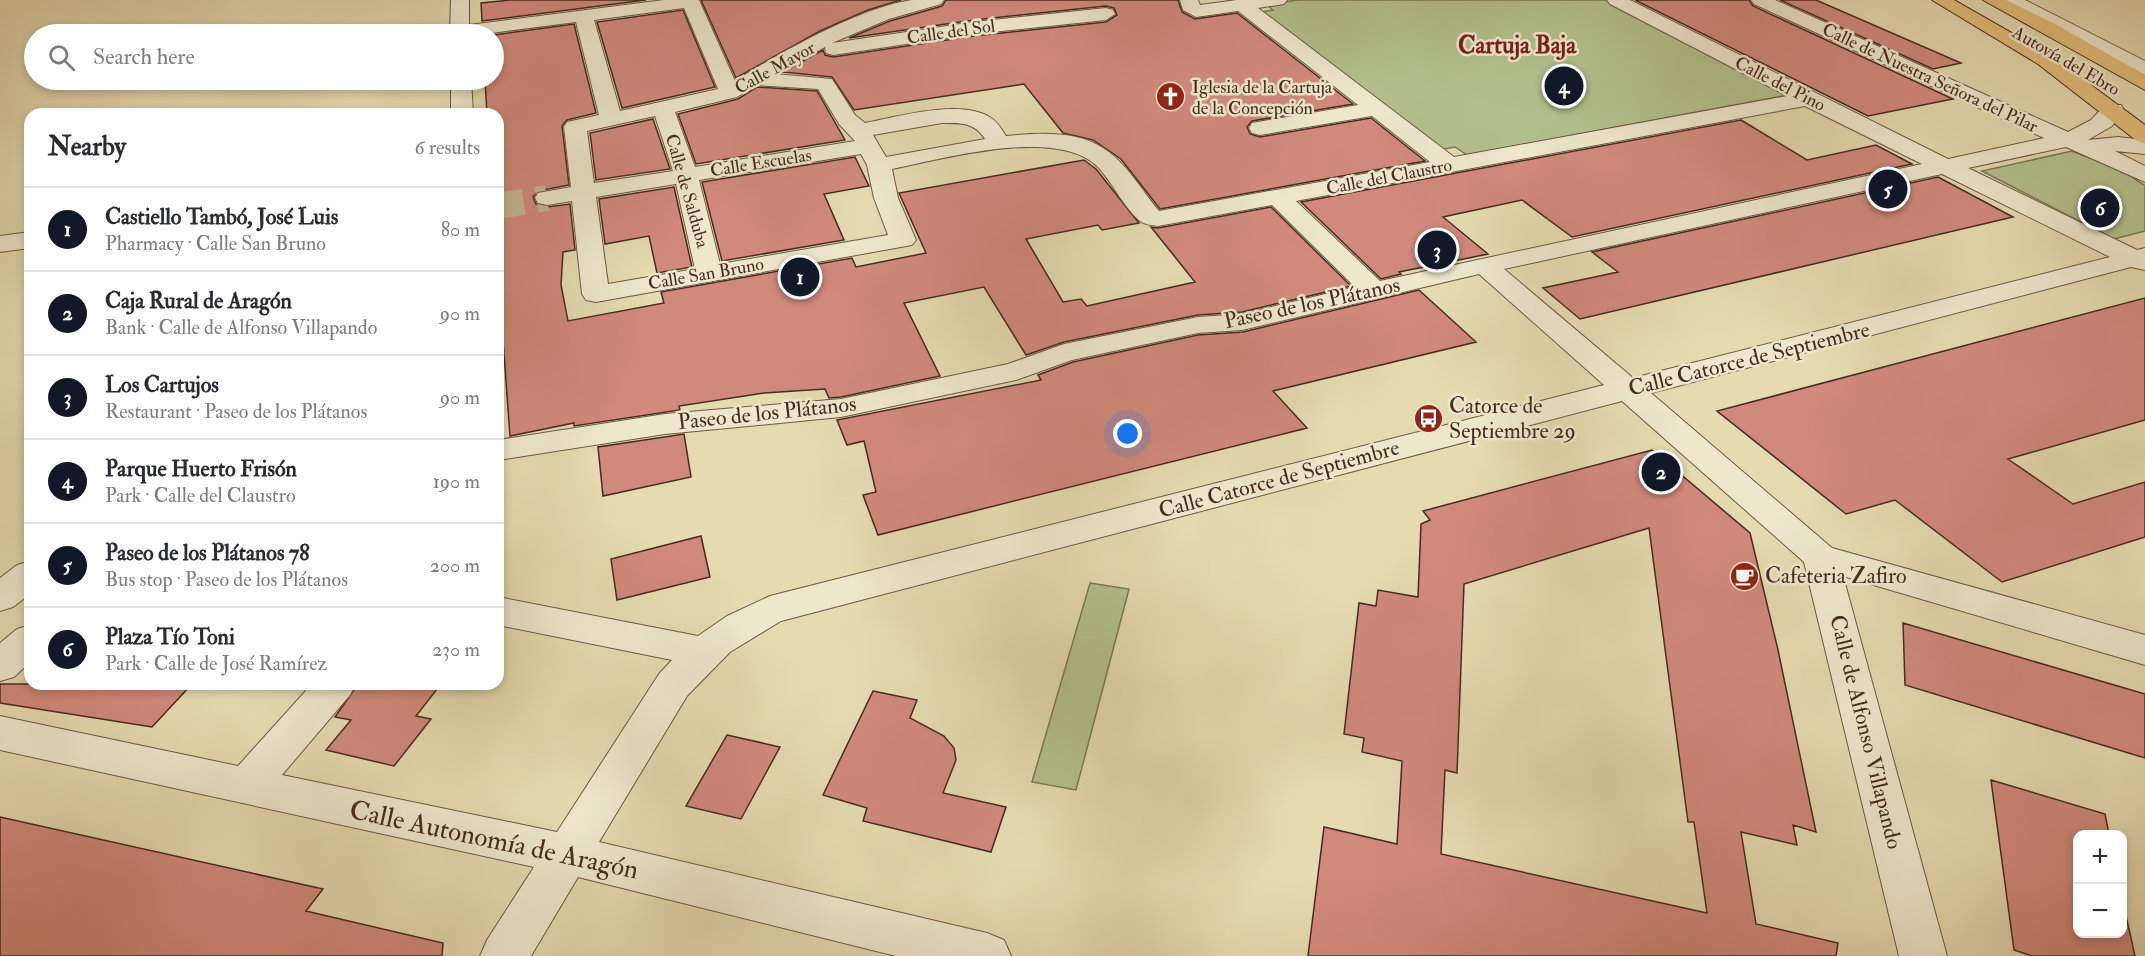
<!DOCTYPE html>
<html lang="en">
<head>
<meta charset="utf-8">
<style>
  :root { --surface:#fff; --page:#f7f7f7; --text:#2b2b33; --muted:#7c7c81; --line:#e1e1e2; --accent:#111827 }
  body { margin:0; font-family:"IM FELL Double Pica",serif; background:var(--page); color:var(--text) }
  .controls { position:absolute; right:18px; bottom:18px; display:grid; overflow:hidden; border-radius:12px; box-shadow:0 3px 9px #0003 }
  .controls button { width:54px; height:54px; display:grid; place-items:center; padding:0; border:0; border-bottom:2px solid var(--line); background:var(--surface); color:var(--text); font:30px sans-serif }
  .you { position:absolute; left:1128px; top:434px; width:21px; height:21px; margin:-15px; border:4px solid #fff; border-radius:50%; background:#1a73e8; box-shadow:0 0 0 9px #1a73e833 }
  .badge { display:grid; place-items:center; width:39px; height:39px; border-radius:50%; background:var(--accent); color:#fff; font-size:20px; font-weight:700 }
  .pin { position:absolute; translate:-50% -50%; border:3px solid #fff; box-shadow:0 2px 6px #0006 }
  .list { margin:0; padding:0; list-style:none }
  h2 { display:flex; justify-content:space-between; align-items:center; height:78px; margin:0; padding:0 24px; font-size:26px }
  h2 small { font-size:20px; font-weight:400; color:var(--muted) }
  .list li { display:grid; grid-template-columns:39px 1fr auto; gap:18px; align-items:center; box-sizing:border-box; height:84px; padding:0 24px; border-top:2px solid var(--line) }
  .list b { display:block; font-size:22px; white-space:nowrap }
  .list p { margin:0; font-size:20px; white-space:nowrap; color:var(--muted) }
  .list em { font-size:20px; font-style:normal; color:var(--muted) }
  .icon { flex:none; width:33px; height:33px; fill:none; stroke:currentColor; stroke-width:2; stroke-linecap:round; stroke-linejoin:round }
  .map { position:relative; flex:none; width:2145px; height:956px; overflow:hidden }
  .search { position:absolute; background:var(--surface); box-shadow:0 3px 9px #0003; left:24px; top:24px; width:480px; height:66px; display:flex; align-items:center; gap:15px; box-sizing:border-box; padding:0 21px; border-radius:33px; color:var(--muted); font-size:22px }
  .panel { position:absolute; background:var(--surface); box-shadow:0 3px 9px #0003; left:24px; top:108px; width:480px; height:582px; border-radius:18px }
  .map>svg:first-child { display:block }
  .green { fill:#b2c08d; stroke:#7c7657; stroke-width:1.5 }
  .building { fill:#d1897c; stroke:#462b21; stroke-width:1.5; fill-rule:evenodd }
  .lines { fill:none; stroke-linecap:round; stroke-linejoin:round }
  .minor-tunnel { stroke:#c5b793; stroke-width:26; stroke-dasharray:26 13; stroke-linecap:butt }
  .minor-casing { stroke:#6e5745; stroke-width:2 }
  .highway-casing { stroke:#462b21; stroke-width:2 }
  .minor { fill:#eee7cc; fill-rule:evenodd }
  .highway { fill:#e2bd78; fill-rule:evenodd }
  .labels { text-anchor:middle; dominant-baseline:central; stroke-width:5; stroke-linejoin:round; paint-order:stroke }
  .far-street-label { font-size:18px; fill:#462b21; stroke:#eee7cc }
  .far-poi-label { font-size:18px; fill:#462b21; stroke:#eee7cc; text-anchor:start }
  .street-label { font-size:22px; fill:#462b21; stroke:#eee7cc }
  .poi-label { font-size:22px; fill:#462b21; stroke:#eee7cc; text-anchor:start }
  .far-district-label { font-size:24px; font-weight:bold; fill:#7a1f14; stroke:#eee7cc }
  .near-street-label { font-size:27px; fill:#462b21; stroke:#eee7cc }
</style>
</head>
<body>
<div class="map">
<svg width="2145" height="956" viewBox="0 0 2145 956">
  <rect width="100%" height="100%" fill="#e5dab0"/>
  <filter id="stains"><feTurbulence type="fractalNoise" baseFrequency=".00333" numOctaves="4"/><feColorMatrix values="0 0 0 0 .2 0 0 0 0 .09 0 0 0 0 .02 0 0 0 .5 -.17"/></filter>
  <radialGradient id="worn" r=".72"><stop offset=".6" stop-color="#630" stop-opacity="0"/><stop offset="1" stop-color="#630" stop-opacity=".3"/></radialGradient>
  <path class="green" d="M1298 0H1606L1793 94 1467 155 1455 147 1439 150 1260 12 1273 10 1266 4Z
    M2072 151 2123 171 2145 186V231L2114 239 1982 171Z
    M1090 583 1129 589 1076 790 1032 782Z"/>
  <path class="building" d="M510 0H646L482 21 481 3Z
    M701 0H901L868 10 820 31 736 78Z
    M946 0H1178L1182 12 1195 19 1237 13 1353 104 1252 121 1247 127 1250 134 1260 137 1371 118 1425 161 1160 209 1121 159 1093 140 1063 133 1024 84 854 110 832 77 783 72 823 50 825 55 833 57 974 36 1106 22 1117 15 1114 8 1106 6 974 20 849 38 890 21 942 6Z
    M1635 0H1749L1753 6 1953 99 1868 116Z
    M1780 0H1816L1961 63 1933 69Z
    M683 10 715 87 622 108 597 22Z
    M574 24 596 113 567 120 562 126 569 185 538 191 533 197 536 204 547 207 570 204 575 250 563 252 561 285 568 321 664 303 661 292 852 258 856 267 926 253 899 193 1084 160 1096 169 1139 223 1102 230 1098 225 1026 239 1063 302 1081 299 1087 306 1195 282 1151 227 1158 228 1271 207 1351 286 1242 312 1198 315 1064 342 1026 355 984 287 904 303 940 376 841 397 829 398 825 389 764 393 679 406 680 410 574 426V423L510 436 498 272V114H487L485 80H494V35Z
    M757 87 817 91 845 140 696 164 678 114 738 99Z
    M653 119 670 169 596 180 590 133Z
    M1741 120 1807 160 1876 145 1912 164 1572 237 1522 200 1443 217 1488 254 1399 272 1401 274 1381 279 1301 202Z
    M855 157 869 186 824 194 844 240 722 261 702 182Z
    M1938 177 2013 217 1580 319 1543 288 1618 272 1592 252Z
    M674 187 692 267 657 273 649 236 605 244 599 199Z
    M1419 290 1476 342 1273 391 1307 428 878 535 863 495 876 492 864 441 847 445 837 420 1041 380 1038 375 1073 362 1198 335 1243 332Z
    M2145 298V420L2008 459 2073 504 2145 482V537L2002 582 1895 500 1846 514 1717 411Z
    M684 434 691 477 603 496 598 447Z
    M1652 450 1750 533 1778 650 1816 832 1793 825 1797 845 1741 832 1756 924 1838 943 1836 956H1308L1324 827 1397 844 1402 761 1362 752 1364 738 1344 734 1359 603 1376 606 1378 590 1418 597 1421 524 1430 520 1423 511ZM1649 528 1688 822H1694L1707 913 1441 854 1445 770 1457 773 1464 584Z
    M701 536 710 577 617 600 611 559Z
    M1903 623 2145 694V758L1905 685Z
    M0 684H192L152 727 0 703Z
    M358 684H441L416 716 431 719 394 766 326 750 351 720 335 717Z
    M873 691 917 700 910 718 944 736 954 748 956 760 943 793 1006 807 991 852 863 821 867 808 823 795Z
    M727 735 780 747 741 819 686 806Z
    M1991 780 2105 814 2109 834H2078V933H2122V898L2135 956H2032L2014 950Z
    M0 817 323 889 306 911 443 943 442 956H0Z"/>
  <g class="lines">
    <path class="minor-tunnel" d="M498 206 547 198"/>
    <defs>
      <path id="minor" d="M451 0H469V25L664 0H699L735 81C779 53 861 7 912 0 922 0 934 0 944 0L941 4 889 19 832 43 974 22 1106 8 1113 10 1115 14 1106 20 974 34 833 55 826 53 825 47 775 74 832 79 855 115 865 123C898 117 961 98 991 118 998 122 1002 130 1006 136 1037 133 1076 130 1103 148 1126 162 1142 191 1159 211L1430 162 1372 116 1260 135 1252 133 1249 128 1252 123 1358 105 1238 11 1196 17 1183 10 1180 0H1198L1200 5 1237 0H1287L1284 4 1258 8 1454 157 1787 96 1610 4 1607 0H1630L1948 159 2044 138 1754 4 1751 0H1775L2068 132 2091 120 2105 105H2121L2124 110 2112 126 2088 140 2118 137 2145 140V154L2115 151 2145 166V182L2066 147 1968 168 2137 250 2145 248V270L2131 267 1651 393 1832 548 2145 635V665L1843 576 1947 956H1899L1804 562 1622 401 781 621 730 652 687 696 599 842 987 933 1004 940 1011 956H896L578 877 531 956H480L487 940 534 867 0 750V716L238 766 312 684H356L350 695 282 775 557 832 659 674 672 660 498 625V597L698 636 727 616 770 596 1604 385 1479 274 1242 330 1198 333 1072 360 1016 380 841 417 665 434 498 460V440L665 414 841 399 1008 364 1064 344 1198 317 1242 314 1355 287 1272 205 1158 226C1153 225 1145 225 1140 221 1125 209 1112 182 1098 167 1058 126 942 159 892 169L898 198 916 240 912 245 596 302 586 300 582 294 572 201 547 205 538 203 535 198 538 193 571 187 564 127 567 122 599 115 576 22 484 34H450ZM684 8 718 89 620 111 594 20ZM756 85 818 89 839 124 855 141 695 167 675 112 737 97ZM1805 106 1922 164 1380 281 1296 201ZM655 116 673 171 594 183 587 131ZM942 123C961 123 974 122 985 139L886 157 873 135ZM861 154 867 165 874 198 888 235 720 264 699 180ZM1942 174 2110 257 1633 378 1504 269ZM676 184 695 269 608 284 596 197Z
        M2002 0H2025L2145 61V75L2005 4Z
        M451 80H471L473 114H451Z
        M30 232V248L0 252V236Z
        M30 561V594L13 607 0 611V578L17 565Z
        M30 625V662L14 677 0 681V643L17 629Z"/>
      <path id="highway" d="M1932 0H1954L2052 56 2145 125V143L2137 141 2038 64Z
        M1983 0H2006L2057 25 2145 75V90Z"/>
    </defs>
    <use href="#minor" class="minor-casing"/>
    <use href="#highway" class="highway-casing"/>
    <use href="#minor" class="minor"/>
    <use href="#highway" class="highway"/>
  </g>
  <defs>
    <symbol id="church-disc" viewBox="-11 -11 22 22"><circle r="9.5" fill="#8f2418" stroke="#eee7cc"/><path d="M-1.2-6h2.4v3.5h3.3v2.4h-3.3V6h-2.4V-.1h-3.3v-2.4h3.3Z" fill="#fff"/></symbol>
    <symbol id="bus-disc" viewBox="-11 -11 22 22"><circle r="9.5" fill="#8f2418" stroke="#eee7cc"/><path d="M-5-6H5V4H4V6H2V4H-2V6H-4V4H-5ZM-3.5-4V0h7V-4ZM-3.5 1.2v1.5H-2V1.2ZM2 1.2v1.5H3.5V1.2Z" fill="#fff"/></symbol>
    <symbol id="cafe-disc" viewBox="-11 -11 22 22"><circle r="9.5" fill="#8f2418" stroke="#eee7cc"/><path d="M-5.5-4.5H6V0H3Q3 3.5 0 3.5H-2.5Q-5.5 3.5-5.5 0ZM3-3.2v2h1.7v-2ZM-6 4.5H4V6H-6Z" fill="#fff"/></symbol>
  </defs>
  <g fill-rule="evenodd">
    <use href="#church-disc" x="1154" y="80" width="33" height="33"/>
    <use href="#bus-disc" x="1412" y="402" width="33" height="33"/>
    <use href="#cafe-disc" x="1728" y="560" width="33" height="33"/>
  </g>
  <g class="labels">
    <g class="far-street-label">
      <text transform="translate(951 32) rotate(-8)">Calle del Sol</text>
      <text transform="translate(2066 61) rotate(30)">Autovía del Ebro</text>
      <text transform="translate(775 68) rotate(-29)">Calle Mayor</text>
      <text transform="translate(1930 78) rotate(25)">Calle de Nuestra Señora del Pilar</text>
      <text transform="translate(1780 84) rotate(27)">Calle del Pino</text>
      <text transform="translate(761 163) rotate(-9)">Calle Escuelas</text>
      <text transform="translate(1389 177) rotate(-11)">Calle del Claustro</text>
      <text transform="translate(687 191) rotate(74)">Calle de Salduba</text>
      <text transform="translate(706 274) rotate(-10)">Calle San Bruno</text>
    </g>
    <g class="far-poi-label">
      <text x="1192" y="87">Iglesia de la Cartuja<tspan x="1192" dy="21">de la Concepción</tspan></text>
    </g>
    <g class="street-label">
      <text transform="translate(1312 303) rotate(-12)">Paseo de los Plátanos</text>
      <text transform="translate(1749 359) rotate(-14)">Calle Catorce de Septiembre</text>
      <text transform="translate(767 413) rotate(-6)">Paseo de los Plátanos</text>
      <text transform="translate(1279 479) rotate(-15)">Calle Catorce de Septiembre</text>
      <text transform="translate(1866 732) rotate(76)">Calle de Alfonso Villapando</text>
    </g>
    <g class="poi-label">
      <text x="1449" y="406">Catorce de<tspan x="1449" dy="25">Septiembre 29</tspan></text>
      <text x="1765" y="576">Cafeteria Zafiro</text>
    </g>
    <g class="far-district-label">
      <text x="1517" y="45">Cartuja Baja</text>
    </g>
    <g class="near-street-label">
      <text transform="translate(494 840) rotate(12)">Calle Autonomía de Aragón</text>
    </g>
  </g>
  <rect width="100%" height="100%" filter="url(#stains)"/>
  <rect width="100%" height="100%" fill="url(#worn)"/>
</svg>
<div class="controls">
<button>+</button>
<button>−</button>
</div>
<div class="you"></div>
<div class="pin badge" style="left:800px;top:277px">1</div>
<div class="pin badge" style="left:1661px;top:472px">2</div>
<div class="pin badge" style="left:1437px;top:250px">3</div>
<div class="pin badge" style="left:1564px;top:86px">4</div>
<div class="pin badge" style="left:1888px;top:189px">5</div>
<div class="pin badge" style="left:2100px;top:208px">6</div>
<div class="search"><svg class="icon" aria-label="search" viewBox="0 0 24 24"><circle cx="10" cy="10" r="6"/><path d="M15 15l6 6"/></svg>Search here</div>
<section class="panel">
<h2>Nearby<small>6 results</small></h2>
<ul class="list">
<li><span class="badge">1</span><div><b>Castiello Tambó, José Luis</b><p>Pharmacy · Calle San Bruno</p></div><em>80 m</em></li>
<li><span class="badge">2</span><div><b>Caja Rural de Aragón</b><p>Bank · Calle de Alfonso Villapando</p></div><em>90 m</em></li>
<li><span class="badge">3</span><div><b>Los Cartujos</b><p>Restaurant · Paseo de los Plátanos</p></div><em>90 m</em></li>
<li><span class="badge">4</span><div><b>Parque Huerto Frisón</b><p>Park · Calle del Claustro</p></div><em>190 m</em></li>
<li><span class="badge">5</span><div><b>Paseo de los Plátanos 78</b><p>Bus stop · Paseo de los Plátanos</p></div><em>200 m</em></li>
<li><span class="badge">6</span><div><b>Plaza Tío Toni</b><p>Park · Calle de José Ramírez</p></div><em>230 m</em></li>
</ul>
</section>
</div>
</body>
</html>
